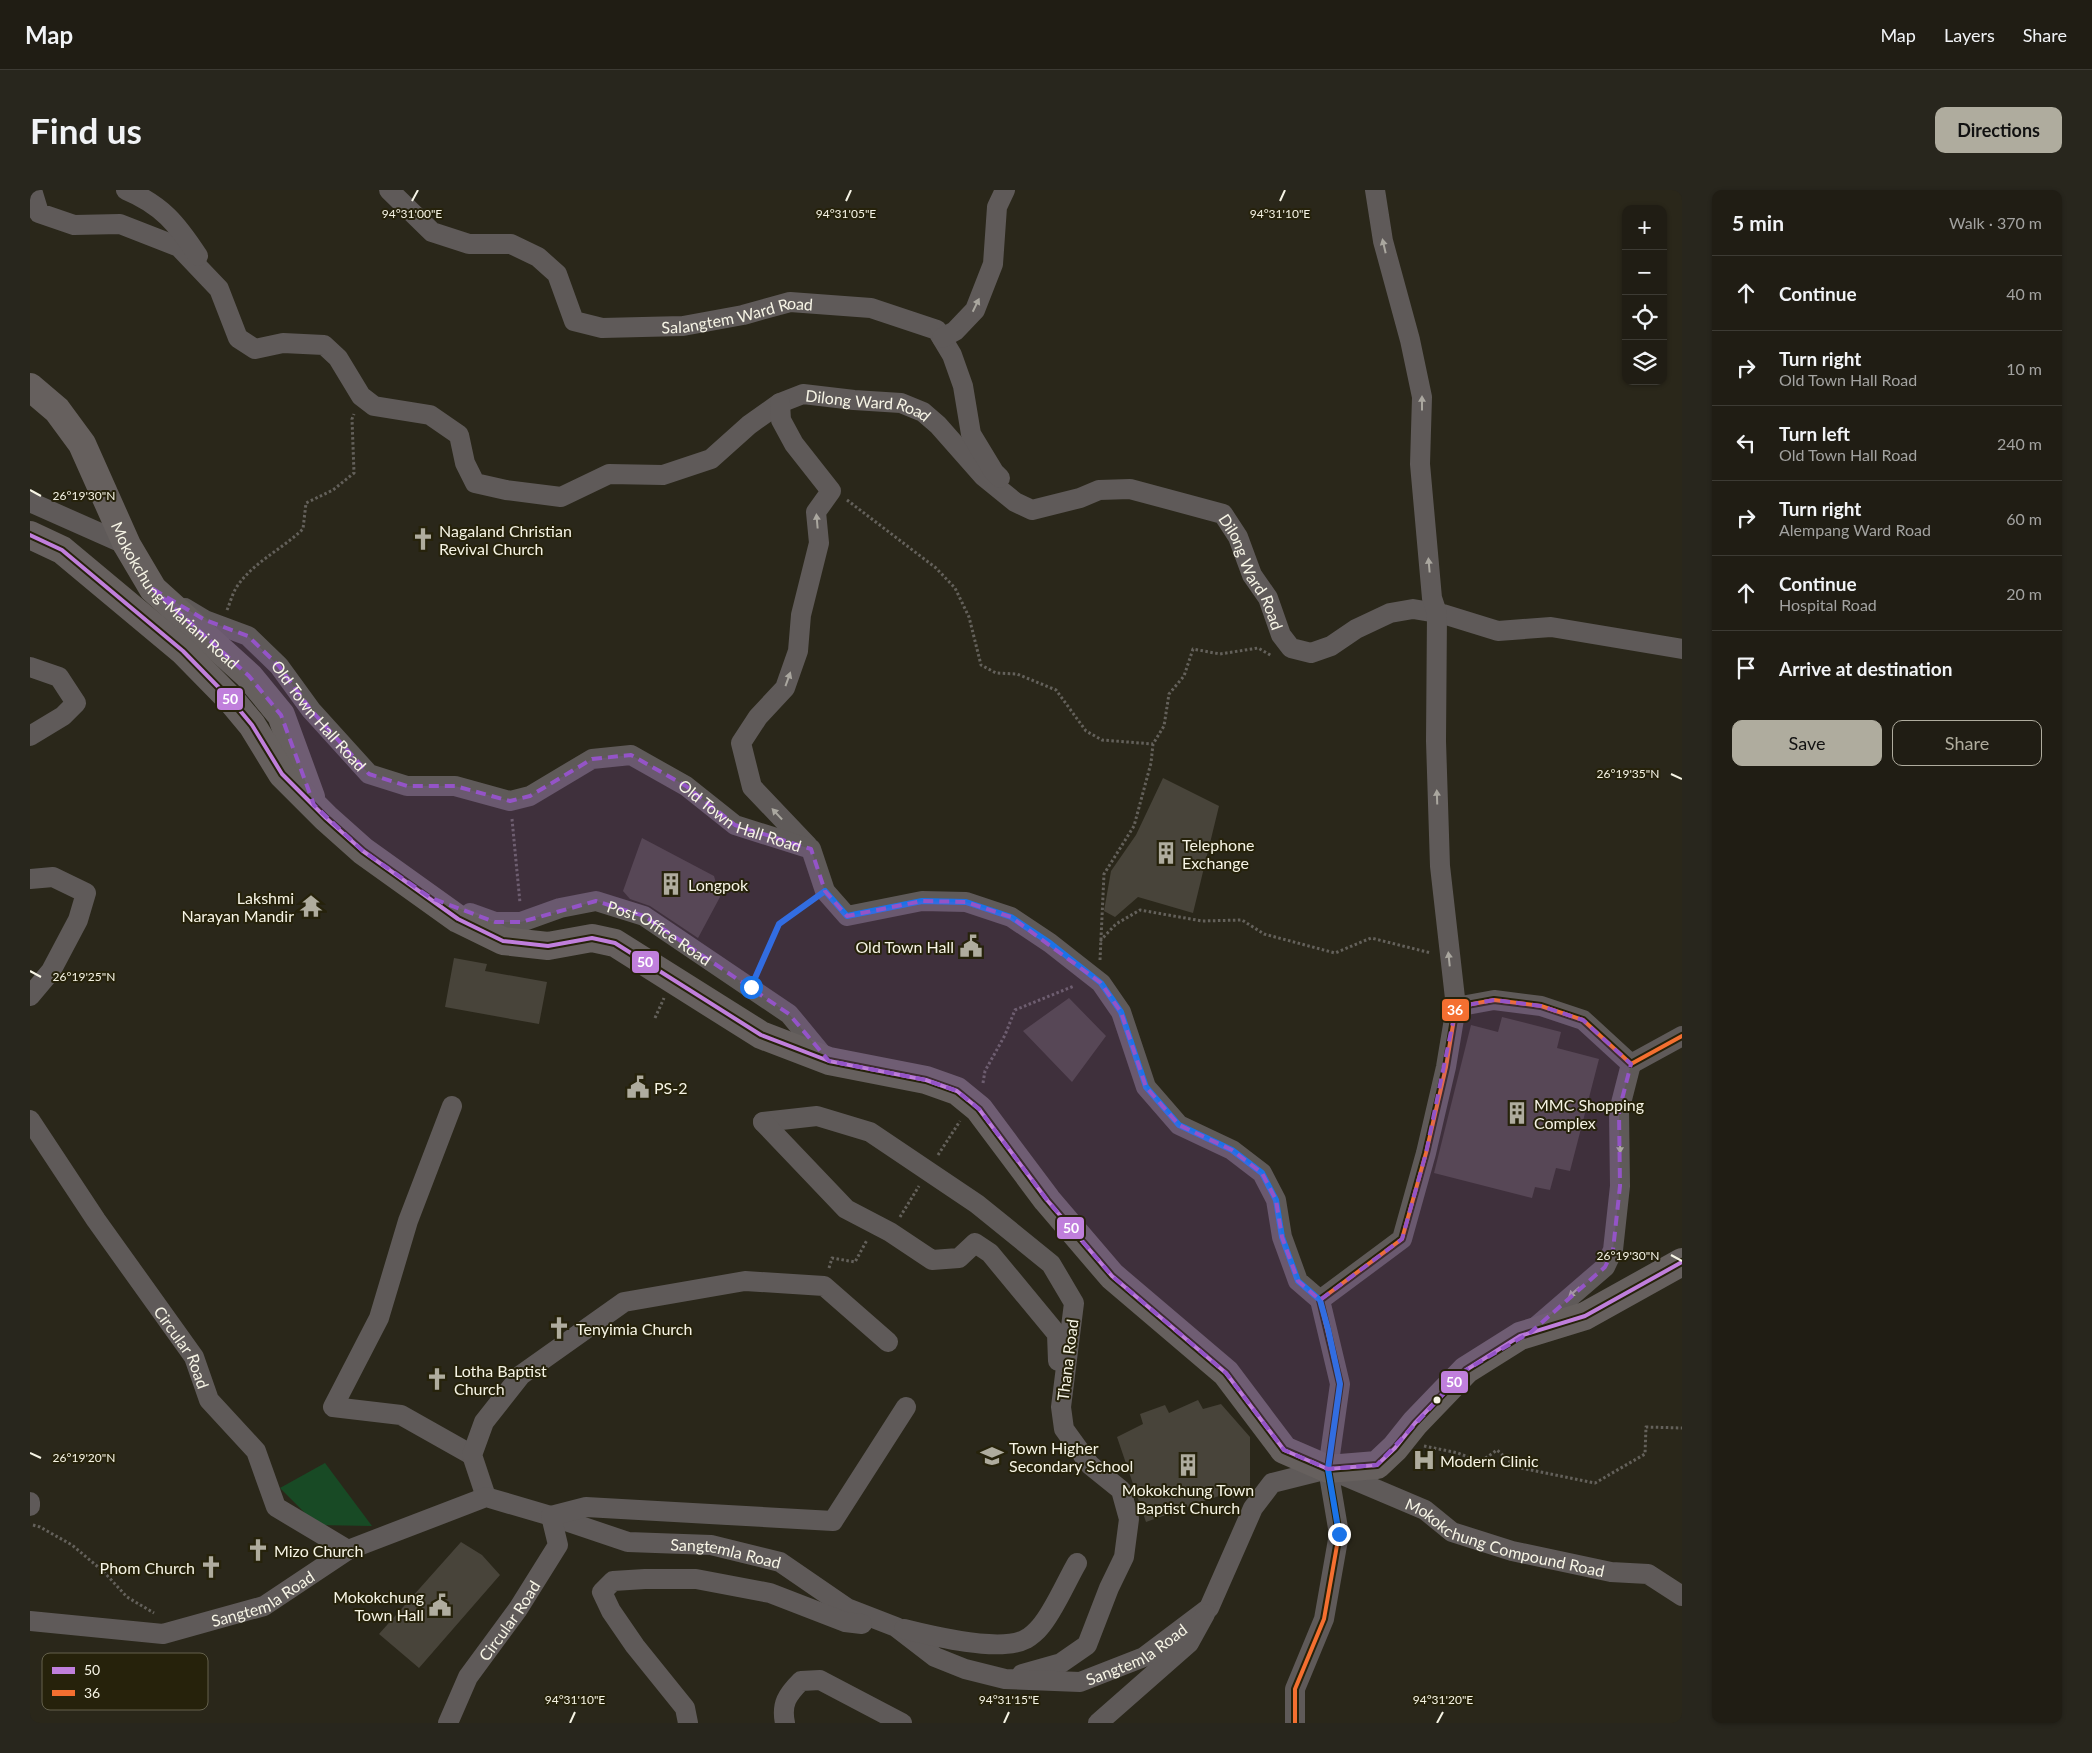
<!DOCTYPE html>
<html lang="en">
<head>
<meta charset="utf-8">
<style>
  :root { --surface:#201d14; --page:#28261d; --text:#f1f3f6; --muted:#a2a2a0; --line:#3d3b34; --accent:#afac9e }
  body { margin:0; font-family:Lato,sans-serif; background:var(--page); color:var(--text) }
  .controls { position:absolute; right:15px; top:15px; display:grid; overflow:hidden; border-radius:10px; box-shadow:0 1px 4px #0004 }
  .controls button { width:45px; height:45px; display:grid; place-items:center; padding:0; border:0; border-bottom:1px solid var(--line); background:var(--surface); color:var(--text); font:25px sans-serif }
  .stop { position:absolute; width:15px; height:15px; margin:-11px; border:4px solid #1a73e8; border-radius:50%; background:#fff }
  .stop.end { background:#1a73e8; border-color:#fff; box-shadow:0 1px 5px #0008 }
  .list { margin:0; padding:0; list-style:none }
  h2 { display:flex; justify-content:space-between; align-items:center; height:65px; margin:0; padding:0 20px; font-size:21px }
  h2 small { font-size:16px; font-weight:400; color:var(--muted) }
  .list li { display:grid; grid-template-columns:32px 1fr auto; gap:15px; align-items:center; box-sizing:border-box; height:75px; padding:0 20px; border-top:1px solid var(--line) }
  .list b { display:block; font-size:19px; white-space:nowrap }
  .list p { margin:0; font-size:16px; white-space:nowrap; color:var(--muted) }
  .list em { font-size:16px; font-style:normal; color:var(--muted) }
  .actions { display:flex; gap:10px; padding:15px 20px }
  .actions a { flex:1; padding:11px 0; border:1px solid var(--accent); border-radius:10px; text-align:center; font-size:18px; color:var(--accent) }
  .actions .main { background:var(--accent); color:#111 }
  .icon { flex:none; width:28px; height:28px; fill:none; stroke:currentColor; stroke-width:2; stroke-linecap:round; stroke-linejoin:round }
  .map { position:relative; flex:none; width:1652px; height:1533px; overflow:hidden; border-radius:10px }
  header { display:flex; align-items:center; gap:30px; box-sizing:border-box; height:70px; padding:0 25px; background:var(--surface); border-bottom:1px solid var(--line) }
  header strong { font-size:24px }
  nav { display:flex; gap:28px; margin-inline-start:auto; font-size:18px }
  .intro { display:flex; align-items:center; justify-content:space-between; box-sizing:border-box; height:120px; padding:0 30px }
  h1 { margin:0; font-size:35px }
  .button { padding:12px 22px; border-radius:10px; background:var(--accent); color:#111; font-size:18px; font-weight:700 }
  main { display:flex; gap:30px; padding:0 30px }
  aside { flex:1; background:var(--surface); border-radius:10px; box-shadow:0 1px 4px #0004 }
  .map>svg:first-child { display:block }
  .green { fill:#184a25 }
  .building { fill:#48443a }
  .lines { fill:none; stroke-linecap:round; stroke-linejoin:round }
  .path { stroke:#64615b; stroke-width:3; stroke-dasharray:2.5 2.5; stroke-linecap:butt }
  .minor { stroke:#5f5a59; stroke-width:20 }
  .trunk { stroke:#66605e; stroke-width:28 }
  .bus-1-casing { stroke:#26220b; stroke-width:8 }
  .bus-2-casing { stroke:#26220b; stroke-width:8 }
  .bus-1 { stroke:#c07fdc; stroke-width:4 }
  .bus-2 { stroke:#f46f30; stroke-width:4 }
  .oneway { fill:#aaa79f }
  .route { stroke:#1a73e8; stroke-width:6 }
  .marked { fill:#9454c7; fill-opacity:0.2; stroke:#9454c7; stroke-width:4; stroke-dasharray:10 6; stroke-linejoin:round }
  .ticks { fill:none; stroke:#f6f4e5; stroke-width:2 }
  .bus-dot { fill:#f6f4e5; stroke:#26220b; stroke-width:2 }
  .labels { text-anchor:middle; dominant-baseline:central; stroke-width:4; stroke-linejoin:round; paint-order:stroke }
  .street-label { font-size:16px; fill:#f6f4e5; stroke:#26220b }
  .poi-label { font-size:16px; fill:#f6f4e5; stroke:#26220b; text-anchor:start }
  .key { fill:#26220b; stroke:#64614c; stroke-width:1 }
  .key-label { font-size:14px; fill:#f6f4e5 }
  .ticks-label { font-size:12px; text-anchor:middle; fill:#f6f4e5; stroke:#26220b; stroke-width:4; stroke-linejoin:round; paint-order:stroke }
  .line-badge { stroke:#26220b; stroke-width:2 }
  .badge-label { font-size:14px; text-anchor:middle; font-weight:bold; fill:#fff }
</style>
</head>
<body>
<header>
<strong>Map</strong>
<nav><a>Map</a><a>Layers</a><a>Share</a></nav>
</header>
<div class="intro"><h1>Find us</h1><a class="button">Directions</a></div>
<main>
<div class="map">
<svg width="1652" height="1533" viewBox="0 0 1652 1533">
  <rect width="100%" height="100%" fill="#2a271a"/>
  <path class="green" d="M295 1273 342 1336 287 1335 250 1298Z"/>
  <path class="building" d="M1133 588 1189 616 1163 723 1108 707 1085 727 1074 721 1081 681 1106 645Z
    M612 648 684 686 690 707 668 748 620 716 600 709 593 701Z
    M424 768 457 774 455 781 517 792 509 834 415 817Z
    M1039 808 1076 846 1042 892 993 841Z
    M1472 827 1531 842 1527 858 1569 869 1540 981 1526 978 1520 1000 1505 997 1502 1008 1404 983 1441 835 1468 842Z
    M1168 1210 1173 1219 1191 1214 1220 1247V1302L1203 1308 1200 1302 1116 1332 1087 1247 1113 1234 1110 1224 1135 1215 1139 1223Z
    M431 1352 452 1365 470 1385 389 1478 349 1444Z"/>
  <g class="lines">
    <path class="path" d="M817 310 906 378 925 398 939 427 951 475 966 483 987 484 1026 500 1056 541 1072 550 1123 554
      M197 420C200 413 202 405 206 398 222 373 251 360 273 339L276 313 303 300 324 283 322 229 324 224
      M482 629 490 713
      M1070 751 1086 734 1110 720 1172 731 1212 730 1234 744 1305 763 1341 748 1401 763
      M1070 770 1074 684 1104 636 1121 573 1123 554 1134 536 1139 504 1154 486 1163 459 1190 464 1228 458 1242 466
      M728 780 749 733 780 711
      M625 828 634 808
      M953 893 955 881 975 845 985 820 1044 796
      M908 965 930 931
      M870 1027 889 996
      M799 1078 802 1068 825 1072 837 1050
      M1394 1256 1428 1263 1450 1272 1467 1260 1486 1277 1565 1293 1615 1264 1616 1237 1652 1238
      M3 1335 10 1337 42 1355 74 1382 97 1407 124 1423"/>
    <g class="minor">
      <path id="s1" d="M2 0 9 23 44 35 90 34 149 57 189 99 208 148 225 159 253 153 294 155 308 168 331 206 344 216 400 225 429 245 435 273 445 293 476 300 531 307 579 284 633 285 681 269 719 235 750 213 773 204 824 210 871 213 893 222 908 235 953 286 985 312 1002 320 1050 308 1069 300 1100 299 1193 324 1208 347 1222 385 1238 408 1251 445 1261 458 1281 463 1301 456 1326 439 1360 423 1383 419 1413 424 1468 441 1521 437 1652 459"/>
      <path d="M96 0C132 15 147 34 168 66"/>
      <path id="s2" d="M359 0 402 42 439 54H481L508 67 527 84 544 131 572 138 653 136 713 125 760 112 841 118 907 140 922 165 933 196 941 244 964 282 970 288"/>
      <path d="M1345 0 1353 51 1380 150 1392 207 1390 274 1402 408 1407 423 1406 551 1410 676 1426 817"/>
      <path d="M912 148 925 141 945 120 963 74 967 17 975 0"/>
      <path d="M750 213 751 230 764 254 801 301 786 322 789 353 771 425 768 461 755 498 728 527 711 553 722 597 778 656"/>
      <path d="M0 312 97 355"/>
      <path id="s3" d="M155 418 175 430 218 446 249 476 281 520 339 584 377 596H425L480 611 500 606 562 569 601 565 656 596 705 635 781 659 795 701 817 726 892 711 936 712 981 727 1020 753 1071 793 1091 822 1116 897 1149 935 1202 960 1232 983 1246 1010 1252 1047 1268 1091 1290 1110"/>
      <path d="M0 477 29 487 46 513 33 526 0 546"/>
      <path d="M0 689 23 687 56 703 48 730 21 781 0 806"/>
      <path id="s4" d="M440 723 465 732H491L530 718 566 711 614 726 759 824 797 870"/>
      <path d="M422 916 378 1031 349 1128 303 1217 371 1225 442 1265"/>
      <path id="s5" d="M0 930 66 1030 164 1167 179 1210 226 1261 246 1317 318 1360"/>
      <path d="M733 932 787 926 840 942 947 1014 1021 1074 1044 1113 1031 1217 1034 1239 1060 1275 1091 1300 1099 1329 1094 1367 1079 1398 1057 1455 1031 1473 992 1484"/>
      <path d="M733 932 816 1019 860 1042 902 1070 929 1068 945 1053 960 1063 1027 1144 1028 1171"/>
      <path d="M1502 1140 1575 1077 1583 1060 1590 996 1589 921 1601 874"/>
      <path id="s6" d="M1303 1281 1395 1320 1422 1342 1482 1361 1581 1382 1618 1384 1652 1406"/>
      <path d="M456 1307 442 1265 454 1232 491 1185 594 1112 715 1091 794 1096 858 1152"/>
      <path d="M0 1312V1316"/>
      <path id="s7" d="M0 1431 133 1444 234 1416 318 1360 456 1307 521 1326 598 1352 681 1355 750 1372 817 1418 866 1437 905 1467 935 1479 975 1489 1050 1492 1114 1467 1179 1418 1223 1318 1242 1293 1298 1279"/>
      <path d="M874 1439C902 1446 970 1463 996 1449 1000 1447 1007 1441 1010 1437 1023 1423 1037 1390 1047 1373"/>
      <path id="s8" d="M418 1533 438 1487 488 1419 528 1355 521 1326 556 1317 803 1331 876 1217"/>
      <path d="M658 1533 655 1518 605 1456 581 1421 572 1402 583 1391 615 1389H666L740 1403 815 1432 832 1434"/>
      <path d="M755 1533C751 1514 757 1505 771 1491L790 1490 872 1533"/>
      <path d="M1068 1533 1159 1453 1175 1424"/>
      <path d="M1265 1533V1499L1294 1429 1309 1344 1298 1279 1310 1194 1290 1110 1372 1049 1396 963 1416 877 1426 817 1464 810 1511 816 1553 830 1601 874 1652 846"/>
    </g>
    <g class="trunk">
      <path id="s9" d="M0 197 27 220 52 254 97 355 123 399 219 486 251 525 281 607"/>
      <path d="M0 345 32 360 153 461 202 511 222 535 252 584 296 628 333 661 428 729 473 751 518 756 562 748 585 753 731 845 799 871 896 890 927 901 949 919 1017 1010 1082 1086 1196 1183 1254 1260 1298 1279 1347 1275 1365 1258 1385 1233 1436 1180 1490 1146 1555 1126 1652 1072"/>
    </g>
    <defs>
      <path id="bus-1" d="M0 345 32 360 153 461 202 511 222 535 252 584 296 628 333 661 428 729 473 751 518 756 562 748 585 753 731 845 799 871 896 890 927 901 949 919 1017 1010 1082 1086 1196 1183 1254 1260 1298 1279 1347 1275 1365 1258 1385 1233 1436 1180 1490 1146 1555 1126 1652 1072"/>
      <path id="bus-2" d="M1265 1533V1499L1294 1429 1309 1344 1298 1279 1310 1194 1290 1110 1372 1049 1396 963 1416 877 1426 817 1464 810 1511 816 1553 830 1601 874 1652 846"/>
    </defs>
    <use href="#bus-1" class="bus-1-casing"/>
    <use href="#bus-2" class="bus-2-casing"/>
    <use href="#bus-1" class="bus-1"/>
    <use href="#bus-2" class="bus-2"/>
  </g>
  <defs><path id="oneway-solid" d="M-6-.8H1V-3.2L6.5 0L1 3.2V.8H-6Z" transform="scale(1.25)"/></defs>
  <g class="oneway">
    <use href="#oneway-solid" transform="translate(1354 56) rotate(-103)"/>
    <use href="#oneway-solid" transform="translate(946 115) rotate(-64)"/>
    <use href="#oneway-solid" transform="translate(1392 213) rotate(-90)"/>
    <use href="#oneway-solid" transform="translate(787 331) rotate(-95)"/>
    <use href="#oneway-solid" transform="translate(1399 375) rotate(-95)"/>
    <use href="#oneway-solid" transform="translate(758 489) rotate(-70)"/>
    <use href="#oneway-solid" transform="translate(1407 607) rotate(-92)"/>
    <use href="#oneway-solid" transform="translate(747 624) rotate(-133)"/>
    <use href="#oneway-solid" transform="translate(1419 769) rotate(-96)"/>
    <use href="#oneway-solid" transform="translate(1590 956) rotate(89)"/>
    <use href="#oneway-solid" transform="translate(1544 1102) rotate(138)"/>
  </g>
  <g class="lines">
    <path class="route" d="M721 797 749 734 795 701 817 726 892 711 936 712 981 727 1020 753 1071 793 1091 822 1116 897 1149 935 1202 960 1232 983 1246 1010 1252 1047 1268 1091 1290 1110 1298 1139 1310 1194 1298 1279 1309 1344"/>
  </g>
  <path class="marked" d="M123 399 175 430 218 446 249 476 281 520 339 584 377 596H425L480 611 500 606 562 569 601 565 656 596 705 635 781 659 795 701 817 726 892 711 936 712 981 727 1071 793 1091 822 1116 897 1149 935 1202 960 1232 983 1246 1010 1252 1047 1268 1091 1290 1110 1372 1049 1396 963 1426 817 1464 810 1511 816 1553 830 1601 874 1589 921 1590 996 1583 1060 1575 1077 1501 1142 1436 1180 1347 1275 1298 1279 1254 1260 1196 1183 1082 1086 1017 1010 949 919 927 901 896 890 799 871 759 824 614 726 566 711 491 732H465L401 708 333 661 284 615 251 525 219 486Z"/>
  <path class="ticks" d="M382 11 388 0M816 11 821 0M1250 11 1255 0M0 300 11 306M1641 584 1652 589M0 781 11 787M1641 1065 1652 1071M0 1263 11 1268M540 1533 545 1522M974 1533 979 1522M1407 1533 1413 1522"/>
  <defs>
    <symbol id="church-bare" viewBox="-9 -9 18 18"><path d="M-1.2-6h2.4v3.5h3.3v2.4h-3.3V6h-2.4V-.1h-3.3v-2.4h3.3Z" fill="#afac9e" stroke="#26220b" stroke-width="2.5" paint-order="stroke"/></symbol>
    <symbol id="building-bare" viewBox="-9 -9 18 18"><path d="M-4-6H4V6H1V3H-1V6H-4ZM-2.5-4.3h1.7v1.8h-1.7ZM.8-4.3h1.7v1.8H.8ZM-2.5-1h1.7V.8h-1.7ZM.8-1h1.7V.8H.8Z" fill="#afac9e" stroke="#26220b" stroke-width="2.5" paint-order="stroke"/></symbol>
    <symbol id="temple-bare" viewBox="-9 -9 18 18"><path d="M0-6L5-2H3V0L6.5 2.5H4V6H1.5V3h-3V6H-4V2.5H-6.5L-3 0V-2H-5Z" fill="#afac9e" stroke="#26220b" stroke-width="2.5" paint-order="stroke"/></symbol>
    <symbol id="civic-bare" viewBox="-9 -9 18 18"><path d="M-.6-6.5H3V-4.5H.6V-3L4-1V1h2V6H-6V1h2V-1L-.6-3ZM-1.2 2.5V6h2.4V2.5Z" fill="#afac9e" stroke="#26220b" stroke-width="2.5" paint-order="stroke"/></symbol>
    <symbol id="school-bare" viewBox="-9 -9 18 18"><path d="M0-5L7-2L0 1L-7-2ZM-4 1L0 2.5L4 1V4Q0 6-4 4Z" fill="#afac9e" stroke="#26220b" stroke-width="2.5" paint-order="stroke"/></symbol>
    <symbol id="hospital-bare" viewBox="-9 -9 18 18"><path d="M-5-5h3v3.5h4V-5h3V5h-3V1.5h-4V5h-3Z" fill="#afac9e" stroke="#26220b" stroke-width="2.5" paint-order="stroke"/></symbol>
  </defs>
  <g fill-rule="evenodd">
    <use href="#church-bare" x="377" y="333" width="32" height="32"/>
    <use href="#building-bare" x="1120" y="647" width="32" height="32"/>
    <use href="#building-bare" x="625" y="678" width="32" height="32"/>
    <use href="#temple-bare" x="265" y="700" width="32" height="32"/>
    <use href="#civic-bare" x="925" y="740" width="32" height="32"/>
    <use href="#civic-bare" x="592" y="881" width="32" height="32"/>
    <use href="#building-bare" x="1471" y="907" width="32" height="32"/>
    <use href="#church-bare" x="513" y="1122" width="32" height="32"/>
    <use href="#church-bare" x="391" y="1173" width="32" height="32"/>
    <use href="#school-bare" x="946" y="1250" width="32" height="32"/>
    <use href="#hospital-bare" x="1378" y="1254" width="32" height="32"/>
    <use href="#building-bare" x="1142" y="1259" width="32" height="32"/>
    <use href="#church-bare" x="212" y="1344" width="32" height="32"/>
    <use href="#church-bare" x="165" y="1361" width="32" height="32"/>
    <use href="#civic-bare" x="394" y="1399" width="32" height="32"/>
  </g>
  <circle class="bus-dot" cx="1407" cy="1210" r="4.5"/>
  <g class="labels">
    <g class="street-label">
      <text stroke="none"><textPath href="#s2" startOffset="412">Salangtem Ward Road</textPath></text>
      <text stroke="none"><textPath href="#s1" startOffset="1019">Dilong Ward Road</textPath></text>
      <text stroke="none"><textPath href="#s1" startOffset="1485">Dilong Ward Road</textPath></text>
      <text stroke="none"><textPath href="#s9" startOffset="258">Mokokchung-Mariani Road</textPath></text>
      <text stroke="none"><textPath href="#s3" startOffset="176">Old Town Hall Road</textPath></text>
      <text stroke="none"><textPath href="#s3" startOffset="656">Old Town Hall Road</textPath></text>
      <text stroke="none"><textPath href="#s4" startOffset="202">Post Office Road</textPath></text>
      <text stroke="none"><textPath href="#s5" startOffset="274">Circular Road</textPath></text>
      <text transform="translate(1037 1170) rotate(-83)">Thana Road</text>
      <text stroke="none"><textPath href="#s6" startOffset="186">Mokokchung Compound Road</textPath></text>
      <text stroke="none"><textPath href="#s7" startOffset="735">Sangtemla Road</textPath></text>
      <text stroke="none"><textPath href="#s7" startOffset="240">Sangtemla Road</textPath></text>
      <text stroke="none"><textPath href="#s8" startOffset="120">Circular Road</textPath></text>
      <text stroke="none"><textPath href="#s7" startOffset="1185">Sangtemla Road</textPath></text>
    </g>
    <g class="poi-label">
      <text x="409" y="340">Nagaland Christian<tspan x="409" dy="18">Revival Church</tspan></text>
      <text x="1152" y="654">Telephone<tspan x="1152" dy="18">Exchange</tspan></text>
      <text x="658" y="694">Longpok</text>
      <text x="264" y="707" text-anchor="end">Lakshmi<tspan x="264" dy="18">Narayan Mandir</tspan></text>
      <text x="924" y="756" text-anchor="end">Old Town Hall</text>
      <text x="624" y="897">PS-2</text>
      <text x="1504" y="914">MMC Shopping<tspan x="1504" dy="18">Complex</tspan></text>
      <text x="546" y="1138">Tenyimia Church</text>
      <text x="424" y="1180">Lotha Baptist<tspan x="424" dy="18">Church</tspan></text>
      <text x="979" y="1257">Town Higher<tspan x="979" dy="18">Secondary School</tspan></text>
      <text x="1410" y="1270">Modern Clinic</text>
      <text x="1158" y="1299" text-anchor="middle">Mokokchung Town<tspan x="1158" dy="18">Baptist Church</tspan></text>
      <text x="244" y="1360">Mizo Church</text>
      <text x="165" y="1377" text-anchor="end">Phom Church</text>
      <text x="394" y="1406" text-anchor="end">Mokokchung<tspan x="394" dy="18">Town Hall</tspan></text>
    </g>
  </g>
  <rect x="12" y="1463" width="166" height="57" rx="8" class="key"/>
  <rect x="22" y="1477" width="23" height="7" fill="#c07fdc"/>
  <rect x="22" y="1500" width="23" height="6" fill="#f46f30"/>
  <g class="key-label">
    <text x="54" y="1485">50</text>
    <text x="54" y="1508">36</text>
  </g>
  <g class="ticks-label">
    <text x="382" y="28">94°31'00"E</text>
    <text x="816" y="28">94°31'05"E</text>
    <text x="1250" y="28">94°31'10"E</text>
    <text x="54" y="310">26°19'30"N</text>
    <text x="1598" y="588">26°19'35"N</text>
    <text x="54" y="791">26°19'25"N</text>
    <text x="1598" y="1070">26°19'30"N</text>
    <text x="54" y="1272">26°19'20"N</text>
    <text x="545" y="1514">94°31'10"E</text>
    <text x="979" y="1514">94°31'15"E</text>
    <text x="1413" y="1514">94°31'20"E</text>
  </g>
  <g class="line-badge">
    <rect x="186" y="497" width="28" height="24" rx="5" fill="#c07fdc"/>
    <rect x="601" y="760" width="29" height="24" rx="5" fill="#c07fdc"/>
    <rect x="1411" y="808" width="29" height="24" rx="5" fill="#f46f30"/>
    <rect x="1026" y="1026" width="29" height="24" rx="5" fill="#c07fdc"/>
    <rect x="1410" y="1180" width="29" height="24" rx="5" fill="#c07fdc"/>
  </g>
  <g class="badge-label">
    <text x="200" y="514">50</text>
    <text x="615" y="777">50</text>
    <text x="1425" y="825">36</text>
    <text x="1041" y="1043">50</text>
    <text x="1424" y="1197">50</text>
  </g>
</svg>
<div class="controls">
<button>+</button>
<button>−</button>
<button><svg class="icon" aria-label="locate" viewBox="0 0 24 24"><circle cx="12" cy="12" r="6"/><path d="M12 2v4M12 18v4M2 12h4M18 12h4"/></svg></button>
<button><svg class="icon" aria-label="layers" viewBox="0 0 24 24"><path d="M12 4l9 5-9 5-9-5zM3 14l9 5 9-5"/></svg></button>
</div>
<div class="stop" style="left:721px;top:797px"></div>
<div class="stop end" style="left:1309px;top:1344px"></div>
</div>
<aside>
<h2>5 min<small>Walk · 370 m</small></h2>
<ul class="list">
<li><svg class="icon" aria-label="ahead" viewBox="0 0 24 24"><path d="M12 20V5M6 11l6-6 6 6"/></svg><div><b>Continue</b></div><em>40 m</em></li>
<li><svg class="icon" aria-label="right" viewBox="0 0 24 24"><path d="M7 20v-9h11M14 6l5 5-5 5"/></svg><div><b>Turn right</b><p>Old Town Hall Road</p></div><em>10 m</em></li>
<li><svg class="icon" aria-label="left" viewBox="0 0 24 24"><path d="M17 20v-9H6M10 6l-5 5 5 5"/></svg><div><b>Turn left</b><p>Old Town Hall Road</p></div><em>240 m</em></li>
<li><svg class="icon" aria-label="right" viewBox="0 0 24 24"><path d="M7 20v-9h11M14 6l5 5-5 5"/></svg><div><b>Turn right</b><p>Alempang Ward Road</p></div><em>60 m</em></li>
<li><svg class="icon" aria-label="ahead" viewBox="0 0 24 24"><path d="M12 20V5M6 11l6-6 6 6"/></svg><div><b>Continue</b><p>Hospital Road</p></div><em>20 m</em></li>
<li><svg class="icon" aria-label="arrive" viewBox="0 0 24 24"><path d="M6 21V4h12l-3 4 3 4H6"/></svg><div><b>Arrive at destination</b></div></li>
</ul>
<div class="actions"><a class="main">Save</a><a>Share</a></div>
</aside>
</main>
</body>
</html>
